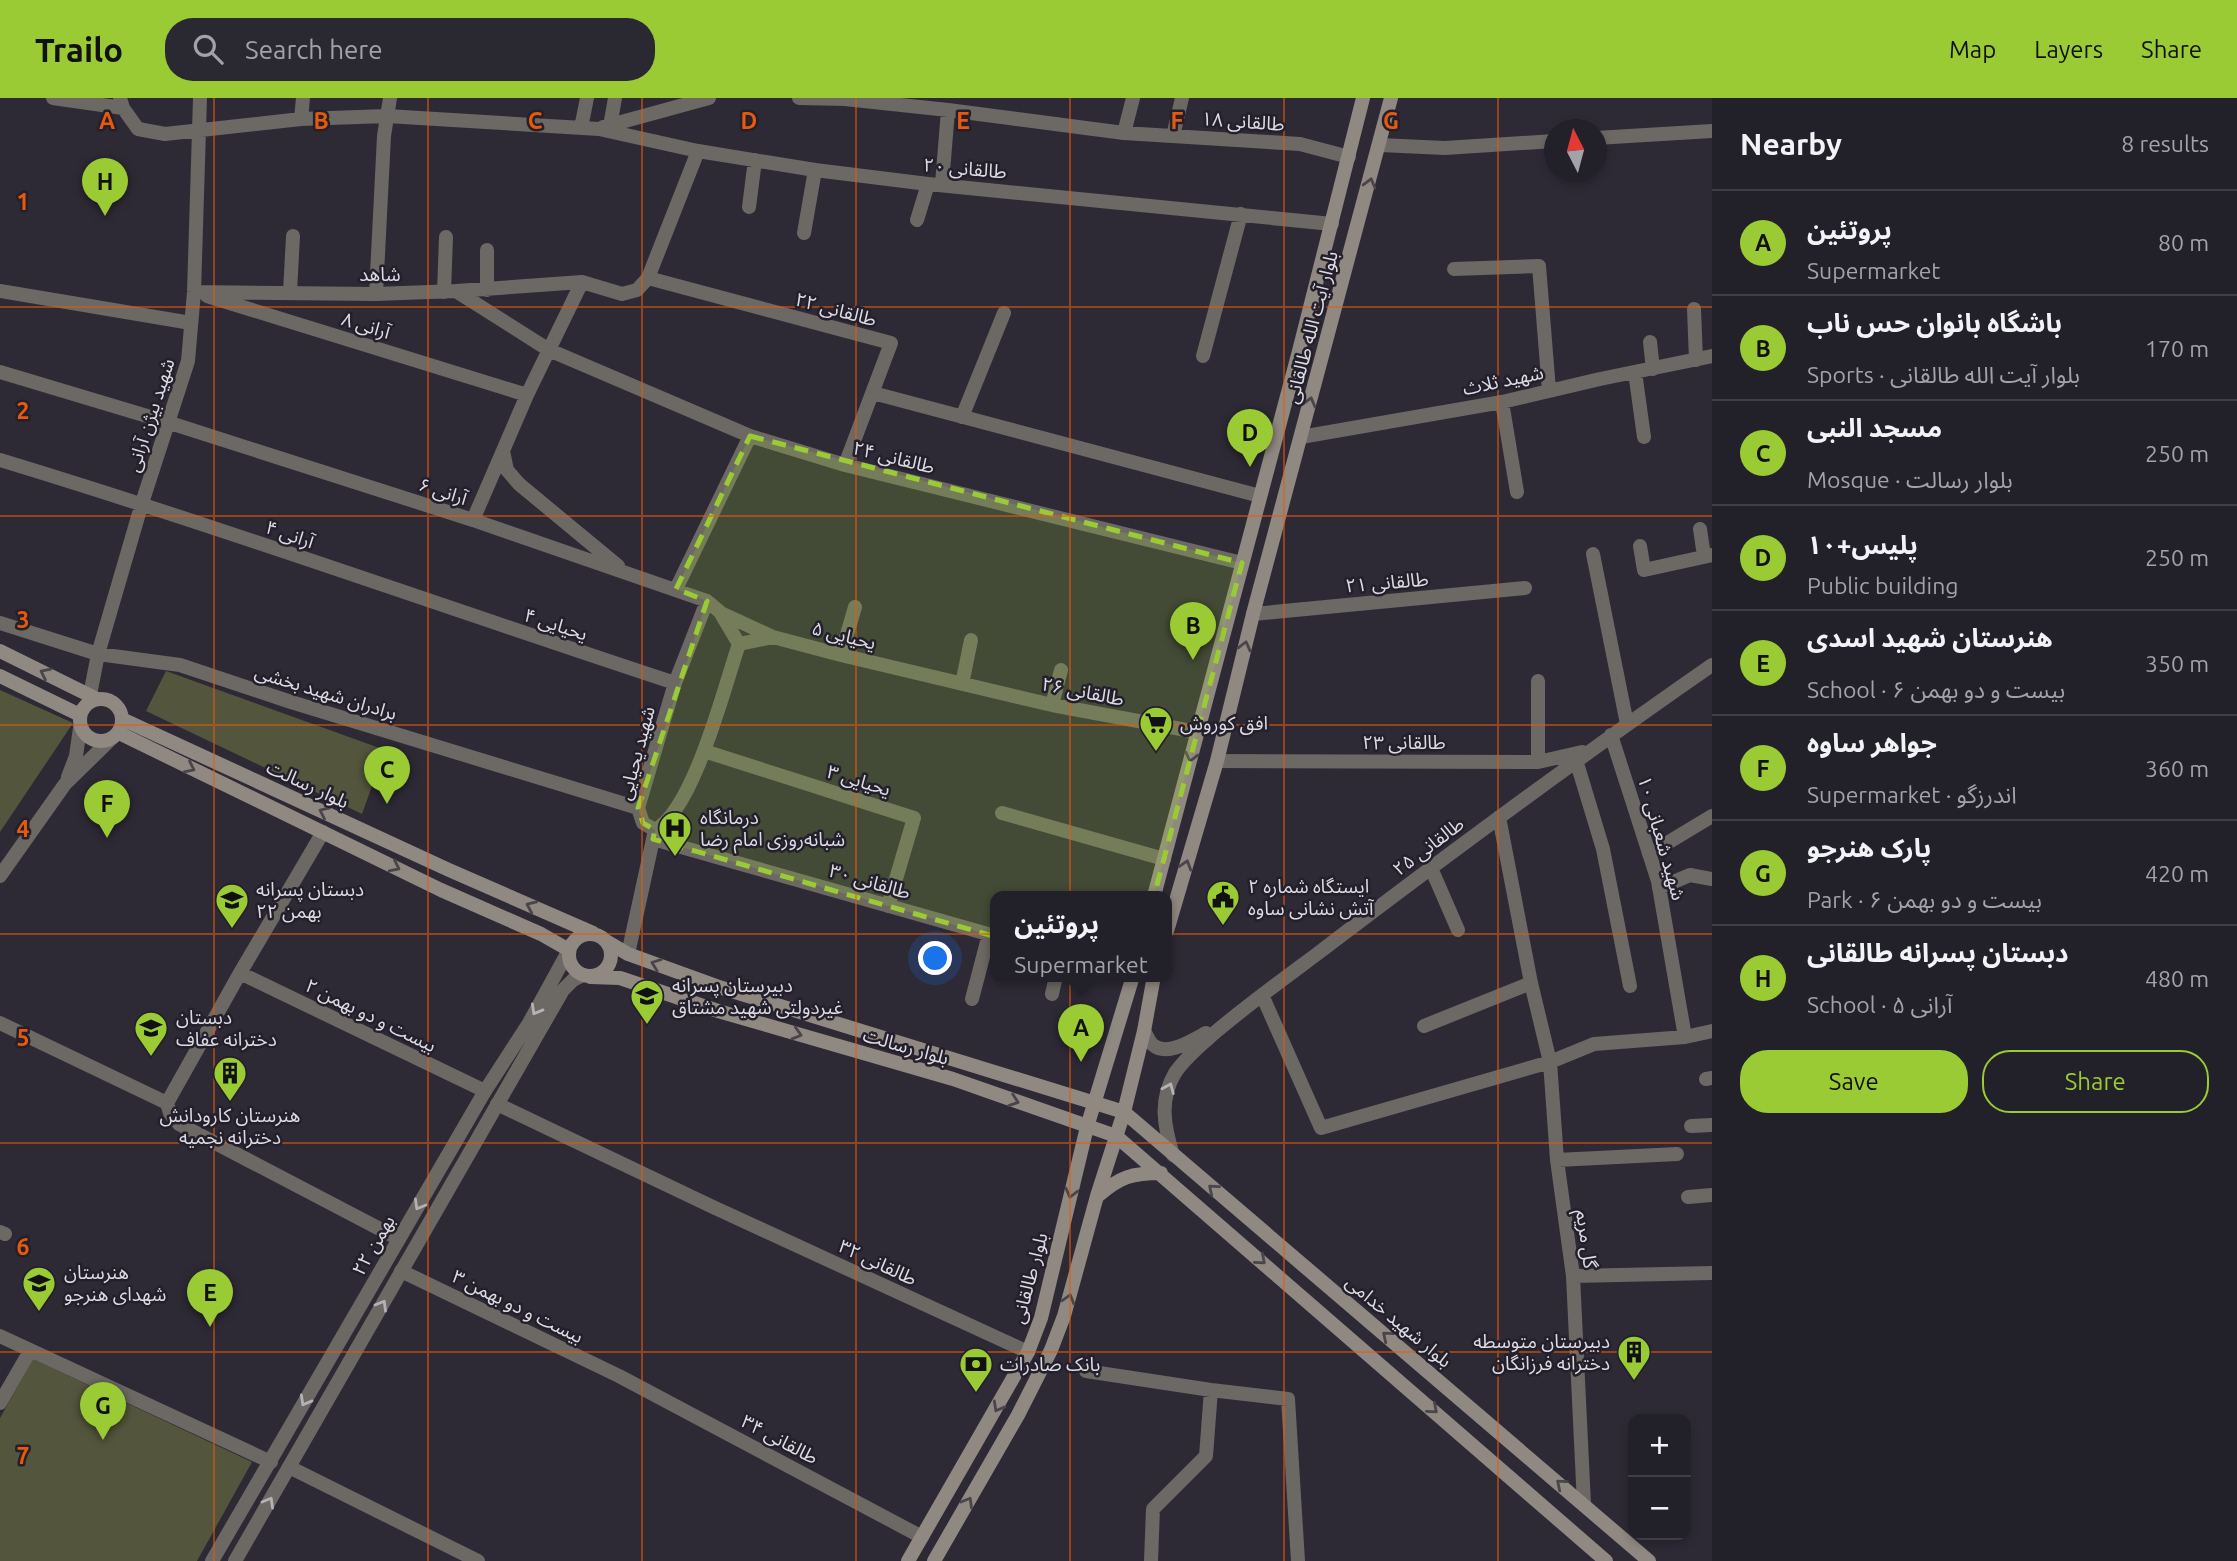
<!DOCTYPE html>
<html lang="en">
<head>
<meta charset="utf-8">
<style>
  :root { --surface:#222028; --page:#2a2830; --text:#f1f3f6; --muted:#a2a3a8; --line:#3f3e45; --accent:#9acb34 }
  body { margin:0; font-family:Ubuntu,"Noto Sans Arabic",sans-serif; background:var(--page); color:var(--text) }
  .controls { position:absolute; right:21px; bottom:21px; display:grid; overflow:hidden; border-radius:14px; box-shadow:0 4px 10px #0003 }
  .controls button { width:63px; height:63px; display:grid; place-items:center; padding:0; border:0; border-bottom:2px solid var(--line); background:var(--surface); color:var(--text); font:35px sans-serif }
  .compass { position:absolute; left:1544px; top:21px; width:63px; height:63px; border-radius:50%; background:var(--surface); box-shadow:0 4px 10px #0003; rotate:354deg }
  .you { position:absolute; left:936px; top:861px; width:24px; height:24px; margin:-18px; border:5px solid #fff; border-radius:50%; background:#1a73e8; box-shadow:0 0 0 10px #1a73e833 }
  .badge { display:grid; place-items:center; width:46px; height:46px; border-radius:50%; background:var(--accent); color:#111; font-size:23px; font-weight:700 }
  .pin { position:absolute; translate:-50% -58px; filter:drop-shadow(0 2px 4px #0008) }
  .pin::after { content:''; position:absolute; top:37px; width:24px; height:21px; background:inherit; clip-path:polygon(0 0,100% 0,50% 100%) }
  .popup { position:absolute; left:990px; top:793px; width:182px; height:91px; box-sizing:border-box; display:grid; place-content:center; border-radius:14px; background:var(--surface); filter:drop-shadow(0 2px 5px #0005); font-size:23px; white-space:nowrap; color:var(--muted) }
  .popup b { font-size:26px; color:var(--text) }
  .popup::after { content:''; position:absolute; left:50%; top:100%; margin-left:-14px; border:14px solid transparent; border-top-color:var(--surface) }
  .list { margin:0; padding:0; list-style:none }
  h2 { display:flex; justify-content:space-between; align-items:center; height:91px; margin:0; padding:0 28px; font-size:30px }
  h2 small { font-size:23px; font-weight:400; color:var(--muted) }
  .list li { display:grid; grid-template-columns:46px 1fr auto; gap:21px; align-items:center; box-sizing:border-box; height:105px; padding:0 28px; border-top:2px solid var(--line) }
  .list b { display:block; font-size:26px; white-space:nowrap }
  .list p { margin:0; font-size:23px; white-space:nowrap; color:var(--muted) }
  .list em { font-size:23px; font-style:normal; color:var(--muted) }
  .actions { display:flex; gap:14px; padding:21px 28px }
  .actions a { flex:1; padding:16px 0; border:2px solid var(--accent); border-radius:28px; text-align:center; font-size:24px; color:var(--accent) }
  .actions .main { background:var(--accent); color:#111 }
  .icon { flex:none; width:38px; height:38px; fill:none; stroke:currentColor; stroke-width:2; stroke-linecap:round; stroke-linejoin:round }
  .map { position:relative; flex:none; width:1712px; height:1463px; overflow:hidden }
  header { display:flex; align-items:center; gap:42px; box-sizing:border-box; height:98px; padding:0 35px; background:var(--accent); color:#111 }
  header strong { font-size:33px }
  nav { display:flex; gap:38px; margin-inline-start:auto; font-size:24px }
  .search { width:490px; height:63px; background:var(--page); display:flex; align-items:center; gap:18px; box-sizing:border-box; padding:0 24px; border-radius:28px; color:var(--muted); font-size:26px }
  main { display:flex }
  aside { flex:1; background:var(--surface) }
  .map>svg:first-child { display:block }
  .green { fill:#53563c }
  .lines { fill:none; stroke-linecap:round; stroke-linejoin:round }
  .minor { stroke:#6c6863; stroke-width:14 }
  .tertiary { stroke:#6c6863; stroke-width:14 }
  .secondary { stroke:#908981; stroke-width:14 }
  .oneway { stroke:#49454a }
  .oneway2 { stroke:#b5b2b6 }
  .marked { fill:#9acb34; fill-opacity:0.2; stroke:#9acb34; stroke-width:5; stroke-dasharray:14 9; stroke-linejoin:round }
  .grid { fill:none; stroke:#e8590c; stroke-width:2; stroke-opacity:0.55 }
  .labels { text-anchor:middle; dominant-baseline:central; stroke-width:5; stroke-linejoin:round; paint-order:stroke }
  .street-label { font-size:19px; fill:#dcdae2; stroke:#23202c }
  .poi-label { font-size:19px; fill:#dcdae2; stroke:#23202c; text-anchor:start }
  .grid-label { font-size:23px; text-anchor:middle; font-weight:bold; fill:#e8590c; stroke:#23202c; stroke-width:5; stroke-linejoin:round; paint-order:stroke }
</style>
</head>
<body>
<header>
<strong>Trailo</strong>
<div class="search"><svg class="icon" aria-label="search" viewBox="0 0 24 24"><circle cx="10" cy="10" r="6"/><path d="M15 15l6 6"/></svg>Search here</div>
<nav><a>Map</a><a>Layers</a><a>Share</a></nav>
</header>
<main>
<div class="map">
<svg width="1712" height="1463" viewBox="0 0 1712 1463">
  <rect width="100%" height="100%" fill="#2d2a36"/>
  <path class="green" d="M166 573 385 652 362 716 146 613Z
    M0 592 73 625 0 734Z
    M33 1261 252 1364 197 1463H0V1320Z"/>
  <g class="lines">
    <path class="minor" d="M53 0 123 10
      M120 0 123 10 138 31 165 36 301 21 387 18 599 31 698 53 815 72 928 86 1332 126
      M799 0 845 1 948 12 1124 35 1300 46 1349 59
      M301 21 303 0
      M610 28 615 0
      M603 29 709 0
      M581 30 587 0
      M1124 35 1133 0
      M1173 38 1182 0
      M1596 40 1712 33
      M1380 47 1445 50 1554 43
      M942 86 948 12
      M749 109 755 62
      M917 122 928 86
      M804 135 815 72
      M1454 171 1539 168 1549 292
      M648 180 698 53
      M487 192V152
      M0 193 191 225
      M456 193 582 184 622 196 637 192 648 180 891 245 845 367
      M194 194 376 196 456 193 549 252 750 338 845 367 1242 465
      M290 194 293 138
      M444 194 446 139
      M376 196 384 38 390 0
      M207 198 527 297
      M1694 211 1696 262
      M1650 244 1653 271
      M1203 258 1241 116
      M0 274 167 324 473 422 707 503 720 514 739 546C724 590 694 711 655 732
      M1635 274 1644 339
      M873 295 1260 398
      M1502 304 1517 394
      M962 319 1004 215
      M1301 339 1502 304 1600 281 1712 258
      M503 353 507 372 519 386 618 468
      M0 362C227 431 450 511 675 585
      M473 422 527 297 582 184
      M1700 431 1704 458
      M1640 448 1644 472 1712 457
      M1593 456 1627 626
      M676 491 750 338
      M721 515 773 539 841 557 1052 607 1197 634
      M1253 516 1525 490
      M0 525 98 556 180 567 291 604 638 710
      M739 546 773 539
      M841 557 855 509
      M1538 583V664
      M962 586 971 542
      M90 597 98 556 142 405 188 263 194 194 200 0
      M1052 607 1061 572
      M1611 637 1658 783 1685 939
      M704 653 914 720 888 808
      M1576 662 1603 751 1630 888
      M1217 663 1538 664 1582 654
      M1002 715 1164 761
      M1499 719 1531 885 1550 964 1557 1062 1573 1178 1584 1406
      M653 741 995 838
      M1649 756 1712 718
      M1431 770 1458 832
      M1659 790 1690 777 1712 781
      M628 856 655 732 643 725 638 710 675 585 707 503
      M240 875 485 993
      M1052 896 1056 878
      M1262 897 1321 1030 1550 964 1594 946 1685 939 1712 933
      M972 901 989 836
      M0 925 167 1005
      M1424 928 1531 885
      M1144 933C1147 937 1149 944 1153 947 1167 959 1193 942 1206 935
      M1706 981 1712 980
      M167 1005 240 875 323 734
      M167 1005 170 1015 179 1026 399 1141
      M497 1006 713 1109 1028 1254
      M1691 1028 1712 1027
      M1173 1057C1164 1028 1159 1002 1175 975 1185 960 1199 949 1212 937 1246 908 1282 882 1317 856 1447 757 1578 660 1712 567
      M1557 1062 1677 1056
      M1688 1099 1712 1097
      M0 1134 5 1136
      M401 1173 619 1278 922 1439
      M1573 1178 1712 1175
      M0 1238 271 1364
      M1086 1273 1211 1292 1288 1301 1298 1463
      M0 1305 30 1253
      M289 1369 478 1463
      M1151 1463 1153 1411 1206 1358 1211 1292"/>
    <path class="tertiary" d="M68 679 76 658 80 630
      M0 778 65 686 112 640
      M212 1463 485 993 529 925 569 852
      M235 1463 563 892 573 882 583 877"/>
    <path class="secondary" d="M0 553 97 601
      M0 578 80 617
      M80 622a21 21 0 1 1 42 0a21 21 0 1 1-42 0Z
      M122 621 449 772 593 835
      M119 635 441 792 541 836 569 852
      M1154 798 1299 253 1363 0
      M1167 833 1217 663 1253 516 1391 0
      M569 857a21 21 0 1 1 42 0a21 21 0 1 1-42 0Z
      M606 843 628 856 722 890 1124 1014 1649 1463
      M590 879 620 880 718 913 953 981 1116 1038 1606 1463
      M1099 1097C1120 1079 1132 1075 1161 1075
      M908 1463 1028 1254 1041 1220 1087 1029 1133 878
      M934 1463 1018 1317 1051 1252 1064 1218 1097 1098 1124 1014 1144 933 1154 878"/>
  </g>
  <defs><path id="oneway-chevron" d="M-2-3.5L2.5 0L-2 3.5" fill="none" stroke-width="1.6" stroke-linecap="round" stroke-linejoin="round" transform="scale(1.75)"/></defs>
  <g class="oneway">
    <use href="#oneway-chevron" transform="translate(1370 85) rotate(-75)"/>
    <use href="#oneway-chevron" transform="translate(1310 304) rotate(-75)"/>
    <use href="#oneway-chevron" transform="translate(1245 548) rotate(-76)"/>
    <use href="#oneway-chevron" transform="translate(45 575) rotate(-154)"/>
    <use href="#oneway-chevron" transform="translate(1191 659) rotate(104)"/>
    <use href="#oneway-chevron" transform="translate(190 670) rotate(26)"/>
    <use href="#oneway-chevron" transform="translate(324 714) rotate(-155)"/>
    <use href="#oneway-chevron" transform="translate(1186 767) rotate(-73)"/>
    <use href="#oneway-chevron" transform="translate(395 769) rotate(26)"/>
    <use href="#oneway-chevron" transform="translate(531 808) rotate(-156)"/>
    <use href="#oneway-chevron" transform="translate(656 866) rotate(-160)"/>
    <use href="#oneway-chevron" transform="translate(797 936) rotate(16)"/>
    <use href="#oneway-chevron" transform="translate(1014 1003) rotate(19)"/>
    <use href="#oneway-chevron" transform="translate(1213 1091) rotate(-140)"/>
    <use href="#oneway-chevron" transform="translate(1071 1095) rotate(104)"/>
    <use href="#oneway-chevron" transform="translate(1261 1162) rotate(41)"/>
    <use href="#oneway-chevron" transform="translate(1069 1201) rotate(-74)"/>
    <use href="#oneway-chevron" transform="translate(1387 1238) rotate(-140)"/>
    <use href="#oneway-chevron" transform="translate(998 1309) rotate(119)"/>
    <use href="#oneway-chevron" transform="translate(1433 1311) rotate(41)"/>
    <use href="#oneway-chevron" transform="translate(1561 1386) rotate(-140)"/>
    <use href="#oneway-chevron" transform="translate(968 1404) rotate(-60)"/>
  </g>
  <g class="oneway2">
    <use href="#oneway-chevron" transform="translate(536 912) rotate(119)"/>
    <use href="#oneway-chevron" transform="translate(1169 990) rotate(-67)"/>
    <use href="#oneway-chevron" transform="translate(419 1107) rotate(120)"/>
    <use href="#oneway-chevron" transform="translate(382 1207) rotate(-60)"/>
    <use href="#oneway-chevron" transform="translate(305 1303) rotate(119)"/>
    <use href="#oneway-chevron" transform="translate(269 1404) rotate(-60)"/>
  </g>
  <path class="marked" d="M750 338 1242 465 1133 878 653 741 655 732 643 725 638 710 707 503 676 491Z"/>
  <path class="grid" d="M214 0V1463M428 0V1463M642 0V1463M856 0V1463M1070 0V1463M1284 0V1463M1498 0V1463M0 209H1712M0 418H1712M0 627H1712M0 836H1712M0 1045H1712M0 1254H1712"/>
  <defs>
    <symbol id="supermarket-pin" viewBox="-11 -11 22 30"><path d="M0 17L-7.5 6A9.5 9.5 0 1 1 7.5 6Z" fill="#9acb34" stroke="#23202c"/><path d="M-6-5.5h2.5l.6 2H6L4.5 2H-2.5L-4.4-4H-6ZM-1.5 3.2a1.3 1.3 0 1 0 .1 0ZM3 3.2a1.3 1.3 0 1 0 .1 0Z" fill="#111"/></symbol>
    <symbol id="hospital-pin" viewBox="-11 -11 22 30"><path d="M0 17L-7.5 6A9.5 9.5 0 1 1 7.5 6Z" fill="#9acb34" stroke="#23202c"/><path d="M-5-5h3v3.5h4V-5h3V5h-3V1.5h-4V5h-3Z" fill="#111"/></symbol>
    <symbol id="civic-pin" viewBox="-11 -11 22 30"><path d="M0 17L-7.5 6A9.5 9.5 0 1 1 7.5 6Z" fill="#9acb34" stroke="#23202c"/><path d="M-.6-6.5H3V-4.5H.6V-3L4-1V1h2V6H-6V1h2V-1L-.6-3ZM-1.2 2.5V6h2.4V2.5Z" fill="#111"/></symbol>
    <symbol id="school-pin" viewBox="-11 -11 22 30"><path d="M0 17L-7.5 6A9.5 9.5 0 1 1 7.5 6Z" fill="#9acb34" stroke="#23202c"/><path d="M0-5L7-2L0 1L-7-2ZM-4 1L0 2.5L4 1V4Q0 6-4 4Z" fill="#111"/></symbol>
    <symbol id="building-pin" viewBox="-11 -11 22 30"><path d="M0 17L-7.5 6A9.5 9.5 0 1 1 7.5 6Z" fill="#9acb34" stroke="#23202c"/><path d="M-4-6H4V6H1V3H-1V6H-4ZM-2.5-4.3h1.7v1.8h-1.7ZM.8-4.3h1.7v1.8H.8ZM-2.5-1h1.7V.8h-1.7ZM.8-1h1.7V.8H.8Z" fill="#111"/></symbol>
    <symbol id="bank-pin" viewBox="-11 -11 22 30"><path d="M0 17L-7.5 6A9.5 9.5 0 1 1 7.5 6Z" fill="#9acb34" stroke="#23202c"/><path d="M-6-4H6V4H-6ZM0-2.3a2.3 2.3 0 1 0 0 4.6a2.3 2.3 0 1 0 0-4.6Z" fill="#111"/></symbol>
  </defs>
  <g fill-rule="evenodd">
    <use href="#supermarket-pin" x="1137" y="606" width="38" height="52"/>
    <use href="#hospital-pin" x="656" y="711" width="38" height="52"/>
    <use href="#civic-pin" x="1204" y="780" width="38" height="52"/>
    <use href="#school-pin" x="213" y="783" width="38" height="52"/>
    <use href="#school-pin" x="628" y="879" width="38" height="52"/>
    <use href="#school-pin" x="132" y="911" width="38" height="52"/>
    <use href="#building-pin" x="211" y="956" width="38" height="52"/>
    <use href="#school-pin" x="20" y="1166" width="38" height="52"/>
    <use href="#building-pin" x="1615" y="1235" width="38" height="52"/>
    <use href="#bank-pin" x="957" y="1247" width="38" height="52"/>
  </g>
  <g class="labels">
    <g class="street-label">
      <text transform="translate(1243 23) rotate(4)">طالقانی ۱۸</text>
      <text transform="translate(965 70) rotate(5)">طالقانی ۲۰</text>
      <text x="380" y="176">شاهد</text>
      <text transform="translate(836 211) rotate(15)">طالقانی ۲۲</text>
      <text transform="translate(366 227) rotate(17)">آرانی ۸</text>
      <text transform="translate(1311 229) rotate(-75)">بلوار آیت الله طالقانی</text>
      <text transform="translate(1503 282) rotate(-12)">شهید ثلاث</text>
      <text transform="translate(150 317) rotate(-72)">شهید بیژن آرانی</text>
      <text transform="translate(894 359) rotate(14)">طالقانی ۲۴</text>
      <text transform="translate(443 393) rotate(18)">آرانی ۶</text>
      <text transform="translate(290 436) rotate(19)">آرانی ۴</text>
      <text transform="translate(1387 484) rotate(-5)">طالقانی ۲۱</text>
      <text transform="translate(556 526) rotate(18)">یحیایی ۴</text>
      <text transform="translate(844 537) rotate(14)">یحیایی ۵</text>
      <text transform="translate(1083 593) rotate(11)">طالقانی ۲۶</text>
      <text transform="translate(326 594) rotate(17)">برادران شهید بخشی</text>
      <text x="1404" y="644">طالقانی ۲۳</text>
      <text transform="translate(636 655) rotate(-75)">شهید یحیایی</text>
      <text transform="translate(859 682) rotate(17)">یحیایی ۳</text>
      <text transform="translate(308 686) rotate(25)">بلوار رسالت</text>
      <text transform="translate(1662 740) rotate(74)">شهید شعبانی ۱۰</text>
      <text transform="translate(1428 748) rotate(-37)">طالقانی ۲۵</text>
      <text transform="translate(870 783) rotate(16)">طالقانی ۳۰</text>
      <text transform="translate(371 917) rotate(26)">بیست و دو بهمن ۲</text>
      <text transform="translate(906 948) rotate(16)">بلوار رسالت</text>
      <text transform="translate(1587 1141) rotate(82)">گل مریم</text>
      <text transform="translate(373 1147) rotate(-60)">۲۲ بهمن</text>
      <text transform="translate(878 1164) rotate(25)">طالقانی ۳۲</text>
      <text transform="translate(1029 1180) rotate(-75)">بلوار طالقانی</text>
      <text transform="translate(518 1208) rotate(26)">بیست و دو بهمن ۳</text>
      <text transform="translate(1399 1223) rotate(40)">بلوار شهید خدامی</text>
      <text transform="translate(780 1341) rotate(28)">طالقانی ۳۴</text>
    </g>
    <g class="poi-label">
      <text x="1180" y="625">افق کوروش</text>
      <text x="700" y="719">درمانگاه<tspan x="700" dy="22">شبانه‌روزی امام رضا</tspan></text>
      <text x="1248" y="788">ایستگاه شماره ۲<tspan x="1248" dy="22">آتش نشانی ساوه</tspan></text>
      <text x="256" y="791">دبستان پسرانه<tspan x="256" dy="22">۲۲ بهمن</tspan></text>
      <text x="672" y="887">دبیرستان پسرانه<tspan x="672" dy="22">غیردولتی شهید مشتاق</tspan></text>
      <text x="176" y="919">دبستان<tspan x="176" dy="22">دخترانه عفاف</tspan></text>
      <text x="230" y="1017" text-anchor="middle">هنرستان کارودانش<tspan x="230" dy="22">دخترانه نجمیه</tspan></text>
      <text x="64" y="1174">هنرستان<tspan x="64" dy="22">شهدای هنرجو</tspan></text>
      <text x="1610" y="1243" text-anchor="end">دبیرستان متوسطه<tspan x="1610" dy="22">دخترانه فرزانگان</tspan></text>
      <text x="1000" y="1266">بانک صادرات</text>
    </g>
  </g>
  <g class="grid-label">
    <text x="107" y="31">A</text>
    <text x="321" y="31">B</text>
    <text x="535" y="31">C</text>
    <text x="749" y="31">D</text>
    <text x="963" y="31">E</text>
    <text x="1177" y="31">F</text>
    <text x="1391" y="31">G</text>
    <text x="23" y="112">1</text>
    <text x="23" y="321">2</text>
    <text x="23" y="530">3</text>
    <text x="23" y="739">4</text>
    <text x="23" y="948">5</text>
    <text x="23" y="1157">6</text>
    <text x="23" y="1366">7</text>
  </g>
</svg>
<div class="controls">
<button>+</button>
<button>−</button>
</div>
<svg class="compass" viewBox="-18 -18 36 36"><path d="M0-13l5 13h-10z" fill="#e53935"/><path d="M0 13l5-13h-10z" fill="#a2a3a8"/></svg>
<div class="you"></div>
<div class="pin badge" style="left:1081px;top:964px">A</div>
<div class="popup"><b>پروتئین</b>Supermarket</div>
<div class="pin badge" style="left:1193px;top:562px">B</div>
<div class="pin badge" style="left:387px;top:706px">C</div>
<div class="pin badge" style="left:1250px;top:369px">D</div>
<div class="pin badge" style="left:210px;top:1229px">E</div>
<div class="pin badge" style="left:107px;top:740px">F</div>
<div class="pin badge" style="left:103px;top:1342px">G</div>
<div class="pin badge" style="left:105px;top:118px">H</div>
</div>
<aside>
<h2>Nearby<small>8 results</small></h2>
<ul class="list">
<li><span class="badge">A</span><div><b>پروتئین</b><p>Supermarket</p></div><em>80 m</em></li>
<li><span class="badge">B</span><div><b>باشگاه بانوان حس ناب</b><p>Sports · بلوار آیت الله طالقانی</p></div><em>170 m</em></li>
<li><span class="badge">C</span><div><b>مسجد النبی</b><p>Mosque · بلوار رسالت</p></div><em>250 m</em></li>
<li><span class="badge">D</span><div><b>پلیس+۱۰</b><p>Public building</p></div><em>250 m</em></li>
<li><span class="badge">E</span><div><b>هنرستان شهید اسدی</b><p>School · بیست و دو بهمن ۶</p></div><em>350 m</em></li>
<li><span class="badge">F</span><div><b>جواهر ساوه</b><p>Supermarket · اندرزگو</p></div><em>360 m</em></li>
<li><span class="badge">G</span><div><b>پارک هنرجو</b><p>Park · بیست و دو بهمن ۶</p></div><em>420 m</em></li>
<li><span class="badge">H</span><div><b>دبستان پسرانه طالقانی</b><p>School · آرانی ۵</p></div><em>480 m</em></li>
</ul>
<div class="actions"><a class="main">Save</a><a>Share</a></div>
</aside>
</main>
</body>
</html>
